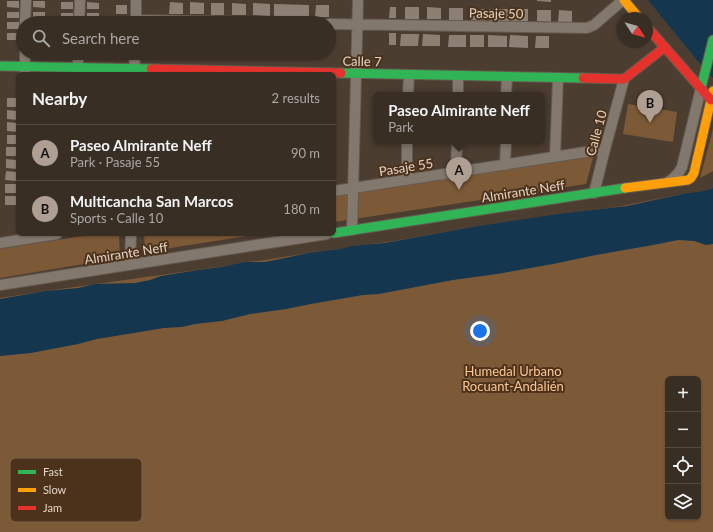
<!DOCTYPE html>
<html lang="en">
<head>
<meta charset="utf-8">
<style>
  :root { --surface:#382e24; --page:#433a31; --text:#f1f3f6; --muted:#aba8a6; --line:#524a41; --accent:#ae9f92 }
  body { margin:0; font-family:Lato,sans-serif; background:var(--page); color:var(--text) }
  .controls { position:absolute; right:12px; bottom:12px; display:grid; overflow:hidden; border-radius:6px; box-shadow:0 1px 3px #0004 }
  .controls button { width:36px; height:36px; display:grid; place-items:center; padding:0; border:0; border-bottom:1px solid var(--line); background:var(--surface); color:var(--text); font:20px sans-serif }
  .compass { position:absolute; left:617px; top:12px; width:36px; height:36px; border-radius:50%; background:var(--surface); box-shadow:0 1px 3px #0004; rotate:126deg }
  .you { position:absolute; left:480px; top:331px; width:14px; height:14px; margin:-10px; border:3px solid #fff; border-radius:50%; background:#1a73e8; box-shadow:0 0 0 6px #1a73e833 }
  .badge { display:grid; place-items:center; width:26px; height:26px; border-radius:50%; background:var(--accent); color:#111; font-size:13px; font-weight:700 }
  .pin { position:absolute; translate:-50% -33px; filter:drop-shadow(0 1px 2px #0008) }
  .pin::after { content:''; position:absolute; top:21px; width:14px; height:12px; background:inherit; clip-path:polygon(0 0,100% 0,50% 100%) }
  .popup { position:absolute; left:373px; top:92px; width:172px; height:52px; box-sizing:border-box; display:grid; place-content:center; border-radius:6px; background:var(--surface); filter:drop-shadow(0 1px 3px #0005); font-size:13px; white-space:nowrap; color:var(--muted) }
  .popup b { font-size:15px; color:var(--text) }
  .popup::after { content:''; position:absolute; left:50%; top:100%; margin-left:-8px; border:8px solid transparent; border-top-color:var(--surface) }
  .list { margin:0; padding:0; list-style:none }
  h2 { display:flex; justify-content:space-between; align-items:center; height:52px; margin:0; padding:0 16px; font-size:17px }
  h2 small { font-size:13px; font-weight:400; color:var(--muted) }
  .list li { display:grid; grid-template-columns:26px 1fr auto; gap:12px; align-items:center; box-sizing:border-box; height:56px; padding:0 16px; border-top:1px solid var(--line) }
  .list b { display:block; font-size:15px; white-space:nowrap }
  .list p { margin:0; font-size:13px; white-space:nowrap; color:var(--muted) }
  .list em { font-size:13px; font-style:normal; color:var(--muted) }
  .icon { flex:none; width:22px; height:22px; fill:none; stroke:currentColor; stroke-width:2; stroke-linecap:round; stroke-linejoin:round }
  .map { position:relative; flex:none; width:713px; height:532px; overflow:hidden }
  .search { position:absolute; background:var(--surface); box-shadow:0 1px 3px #0004; left:16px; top:16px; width:320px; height:44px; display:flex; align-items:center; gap:10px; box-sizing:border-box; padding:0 14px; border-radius:22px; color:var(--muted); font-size:15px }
  .panel { position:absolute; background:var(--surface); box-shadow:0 1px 3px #0004; left:16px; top:72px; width:320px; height:164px; border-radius:6px }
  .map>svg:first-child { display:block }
  .green { fill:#7d5a37; fill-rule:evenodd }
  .water { fill:#14374f }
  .building { fill:#8c8074 }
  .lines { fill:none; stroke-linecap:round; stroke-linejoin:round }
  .street-casing { stroke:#655a4e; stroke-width:12 }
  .fast-casing { stroke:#655a4e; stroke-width:11 }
  .slow-casing { stroke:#655a4e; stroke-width:11 }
  .jam-casing { stroke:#655a4e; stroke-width:11 }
  .street { stroke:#83786e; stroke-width:10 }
  .fast { stroke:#30b455; stroke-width:9 }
  .slow { stroke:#ff9f0a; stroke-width:9 }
  .jam { stroke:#e5322d; stroke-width:9 }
  .labels { text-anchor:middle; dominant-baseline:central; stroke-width:4; stroke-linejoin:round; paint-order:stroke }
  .street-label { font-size:13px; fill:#e4d4c6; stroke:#4c321a }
  .park-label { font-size:13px; fill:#fdc694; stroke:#4c321a }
  .key { fill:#4c321a; stroke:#7a634e; stroke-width:1 }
  .key-label { font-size:11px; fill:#e4d4c6 }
</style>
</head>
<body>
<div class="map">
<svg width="713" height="532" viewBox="0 0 713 532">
  <rect width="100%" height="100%" fill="#4b3d30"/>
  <path class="green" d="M628 104 677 112 673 142 623 134Z
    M713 128V171L700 178 712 133Z
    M594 154 586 184 334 222V196Z
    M713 188V532H0V298L46 291 232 265 245 262 258 261 296 255 308 253 339 249 351 246 365 245 394 241 472 227 616 207 687 193 703 191ZM668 379H698V517H668Z
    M96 234H119L120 258 0 278V249Z
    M144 234H259L145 252Z"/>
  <path class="water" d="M648 0H713V78L696 59Z
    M713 188V244L706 245 694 241 678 240 653 245 596 255 553 264 497 274 453 280 379 294 363 295 311 304 286 309 250 314 222 321 195 324 182 327 164 328 97 339 78 344 31 353 0 356V299L46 291 78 288 95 284 135 283 150 280 161 276 198 270 221 267 245 262H265L285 258 308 253 339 249 351 246 385 243 472 227 559 214 627 206 687 193 703 191Z"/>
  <path class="building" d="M537 0H551V2L537 1Z
    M7 1H19V8L7 7Z
    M33 1H45V8L33 7Z
    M61 2H73V9H61Z
    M87 2 99 3V9H87Z
    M170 2 183 3V14H169Z
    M190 2 204 3V14H190Z
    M211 3H224V15H211Z
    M232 3 246 4V15H232Z
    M253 3 270 4V16L253 15Z
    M274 4 309 5V17L274 16Z
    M116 5H127V14H116Z
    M316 5H329V17H315Z
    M390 7H396V18H389Z
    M405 7H419V19H405Z
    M427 7 441 8V19H427Z
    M449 8H463V20H449Z
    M472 9H485V21L471 20Z
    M489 9H528V21H489Z
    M537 10H551V22L537 21Z
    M559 10 572 11V22H558Z
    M7 12H19V18H7Z
    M33 12H45V18H33Z
    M61 13H73V19H61Z
    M87 13H99V20H87Z
    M116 19H126V23H116Z
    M7 22H19V29H7Z
    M7 33H18V40H7Z
    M389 33H396V45H389Z
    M401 34H419L418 46H400Z
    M423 34 440 35V46H422Z
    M449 35H466V47H448Z
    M470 35H484V47H470Z
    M488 35 507 36V47H488Z
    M510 35 528 36V48L509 47Z
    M536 36H549V48H535Z
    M7 98H18V107H7Z
    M7 110 17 111 18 120 7 119Z
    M7 122 17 123 18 132 7 131Z
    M7 135H17L18 144H7Z
    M6 147H16L17 156H6Z
    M6 159 16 160 17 169 6 168Z
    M6 171 16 172 17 181 5 180Z
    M5 184H16L17 193H5Z
    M5 196H16V205H5Z"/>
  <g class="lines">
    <defs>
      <path id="street" d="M136 20 295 23
        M25 23 26 0
        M79 23 80 0
        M136 23V0
        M329 24 587 28 594 25 623 0
        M78 73V53
        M25 74V53
        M134 74 135 53
        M408 95 409 75
        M458 95V76
        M506 95 507 77
        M555 157 558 78
        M505 165 506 141
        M456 172 457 141
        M407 180V141
        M668 182C675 178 679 173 682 167L701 88
        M334 191 605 149
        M594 193 605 149 624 79
        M352 230 358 0
        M0 243 57 234
        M130 265 131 234
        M0 285 327 234"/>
      <path id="fast" d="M0 66 151 69
        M341 73 583 78
        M701 88 713 40
        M334 233 625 188"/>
      <path id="slow" d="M624 0 639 18
        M625 188 688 180 691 178 694 173 713 91"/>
      <path id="jam" d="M647 27 711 100
        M151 69 341 73
        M583 78 624 79 665 47"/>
    </defs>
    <use href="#street" class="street-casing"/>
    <use href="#fast" class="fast-casing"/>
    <use href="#slow" class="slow-casing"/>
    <use href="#jam" class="jam-casing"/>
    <use href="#street" class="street"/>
    <use href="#fast" class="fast"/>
    <use href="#slow" class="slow"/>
    <use href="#jam" class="jam"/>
  </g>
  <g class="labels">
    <g class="street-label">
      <text transform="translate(496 13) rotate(1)">Pasaje 50</text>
      <text transform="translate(362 61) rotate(1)">Calle 7</text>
      <text transform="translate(596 133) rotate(-75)">Calle 10</text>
      <text transform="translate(406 167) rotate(-9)">Pasaje 55</text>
      <text transform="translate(523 191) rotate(-9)">Almirante Neff</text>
      <text transform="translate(126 253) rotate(-9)">Almirante Neff</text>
    </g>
    <g class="park-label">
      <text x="513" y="371">Humedal Urbano<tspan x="513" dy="15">Rocuant-Andalién</tspan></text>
    </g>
  </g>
  <rect x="10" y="458" width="132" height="64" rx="6" class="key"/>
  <rect x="18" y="470" width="18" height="4" fill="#30b455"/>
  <rect x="18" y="488" width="18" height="4" fill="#ff9f0a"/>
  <rect x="18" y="506" width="18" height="4" fill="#e5322d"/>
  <g class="key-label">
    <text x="43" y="476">Fast</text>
    <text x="43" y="494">Slow</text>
    <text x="43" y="512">Jam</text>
  </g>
</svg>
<div class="controls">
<button>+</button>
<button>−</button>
<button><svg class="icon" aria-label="locate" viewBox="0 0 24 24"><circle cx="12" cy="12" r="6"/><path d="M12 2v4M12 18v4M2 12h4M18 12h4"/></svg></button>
<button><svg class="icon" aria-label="layers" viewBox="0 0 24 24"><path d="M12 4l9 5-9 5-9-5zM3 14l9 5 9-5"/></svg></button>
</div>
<svg class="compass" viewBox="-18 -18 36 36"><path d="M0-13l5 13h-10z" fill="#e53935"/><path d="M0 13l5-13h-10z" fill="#aba8a6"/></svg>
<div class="you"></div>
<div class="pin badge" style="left:459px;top:190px">A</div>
<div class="popup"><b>Paseo Almirante Neff</b>Park</div>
<div class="pin badge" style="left:650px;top:123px">B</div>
<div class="search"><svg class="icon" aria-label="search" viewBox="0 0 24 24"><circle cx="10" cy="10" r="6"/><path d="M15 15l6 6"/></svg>Search here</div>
<section class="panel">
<h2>Nearby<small>2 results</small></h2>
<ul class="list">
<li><span class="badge">A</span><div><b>Paseo Almirante Neff</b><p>Park · Pasaje 55</p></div><em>90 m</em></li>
<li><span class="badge">B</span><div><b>Multicancha San Marcos</b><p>Sports · Calle 10</p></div><em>180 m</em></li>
</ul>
</section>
</div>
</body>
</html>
